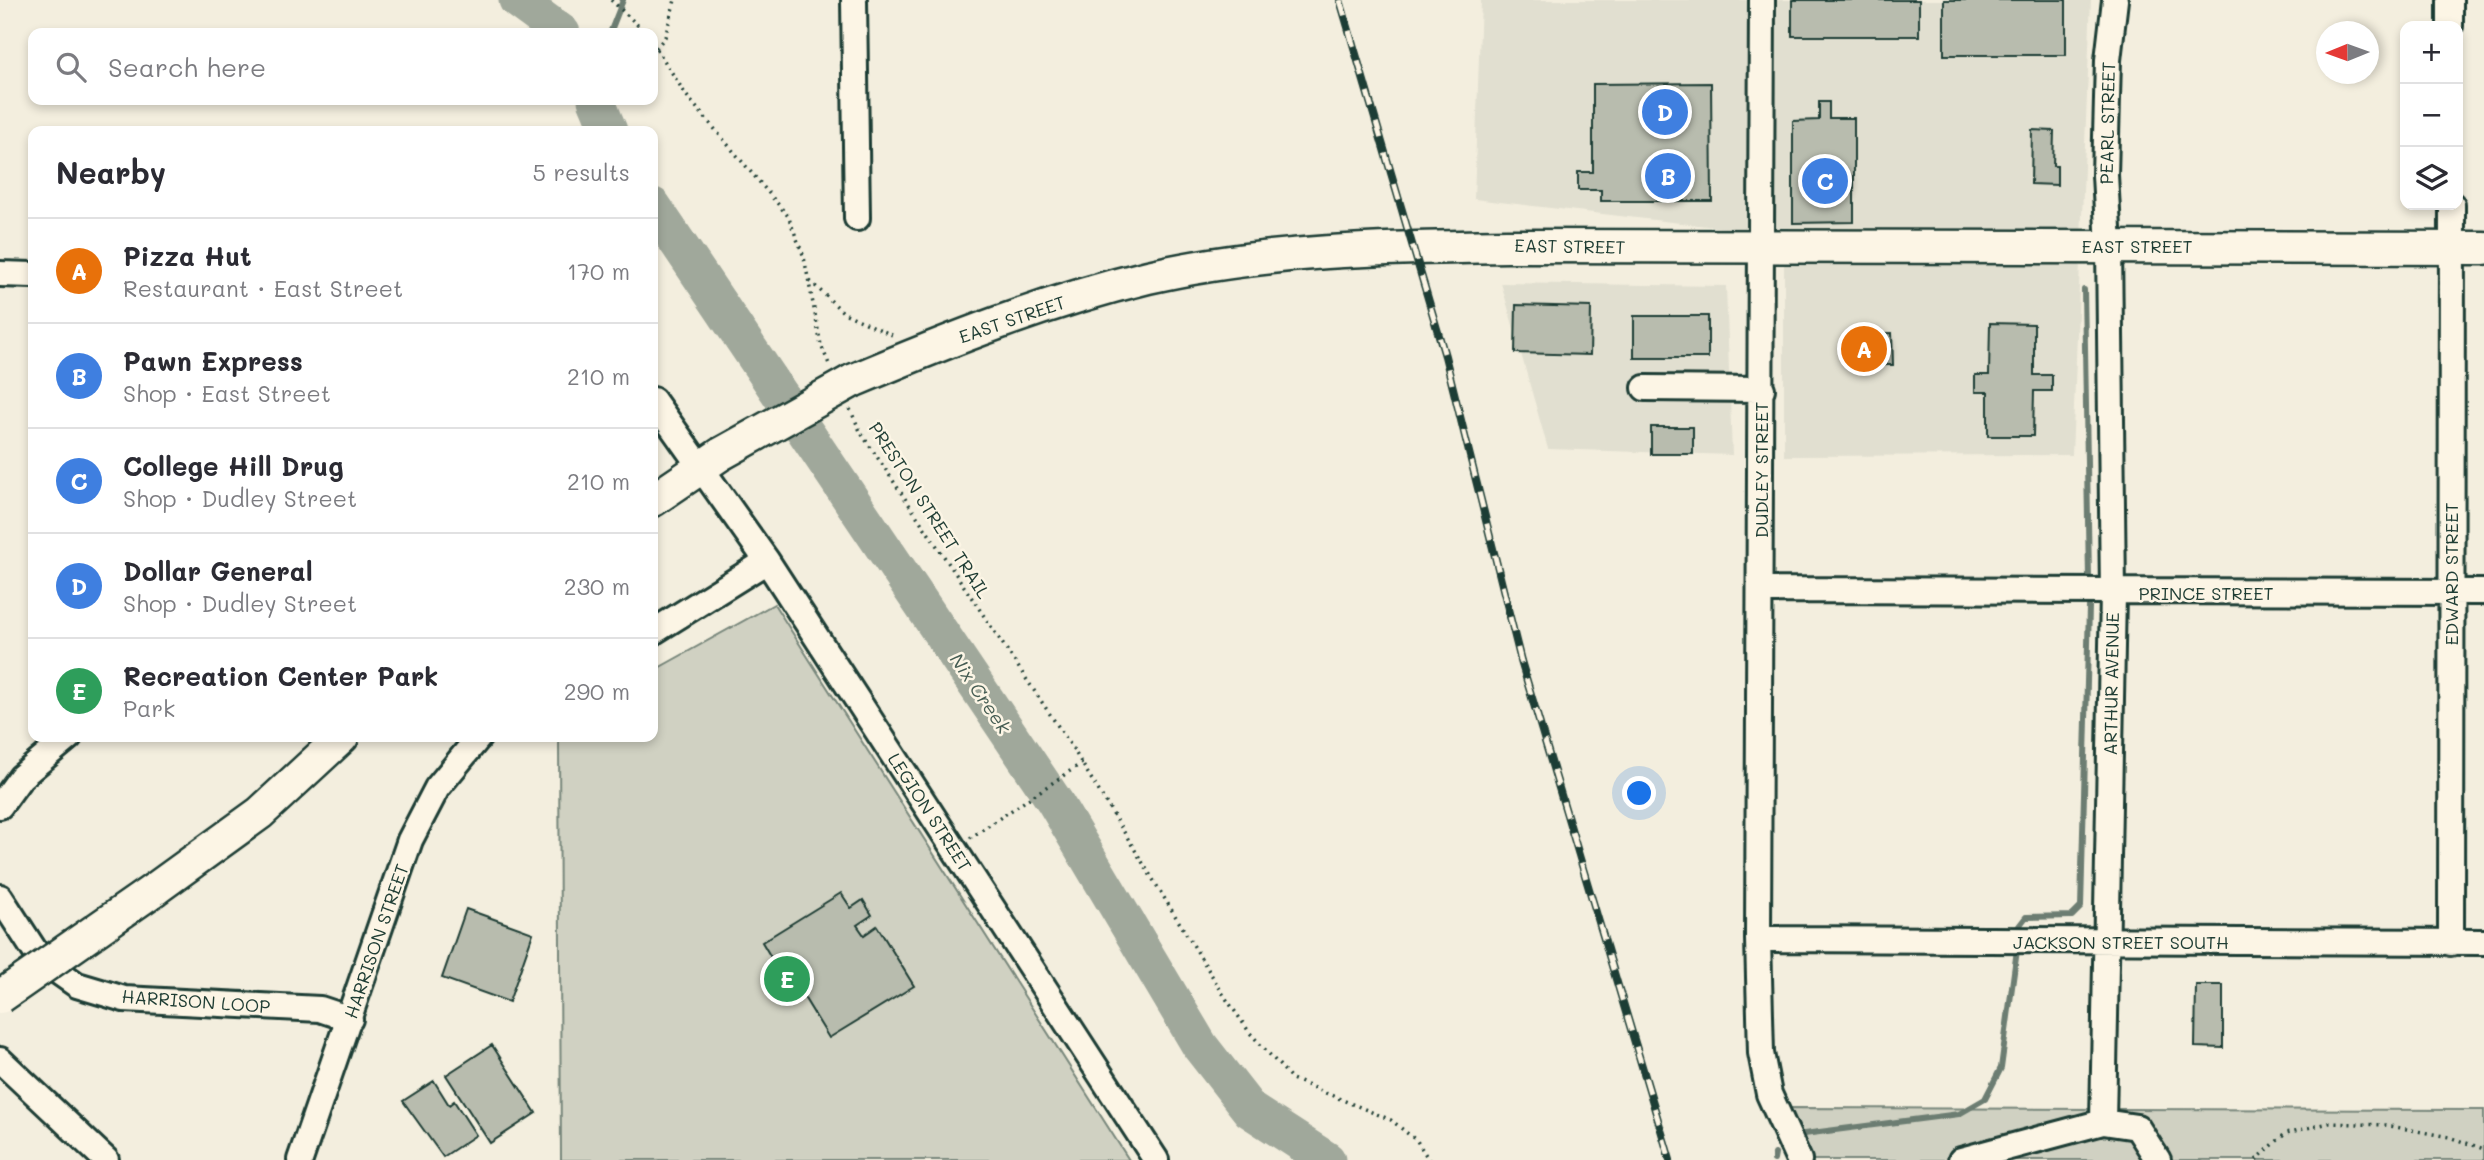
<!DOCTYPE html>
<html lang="en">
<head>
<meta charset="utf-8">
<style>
  :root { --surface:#fff; --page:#f2f2f3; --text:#2b2b33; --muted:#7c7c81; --line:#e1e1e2; --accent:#1f6fb2 }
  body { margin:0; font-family:Mali,sans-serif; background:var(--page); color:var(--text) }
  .controls { position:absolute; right:21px; top:21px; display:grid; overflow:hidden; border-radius:14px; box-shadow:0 4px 10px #0003 }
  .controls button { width:63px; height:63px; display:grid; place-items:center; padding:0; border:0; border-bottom:2px solid var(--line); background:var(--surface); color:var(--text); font:35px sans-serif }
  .compass { position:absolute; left:2316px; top:21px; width:63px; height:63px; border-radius:50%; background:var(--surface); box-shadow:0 4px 10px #0003; rotate:269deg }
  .you { position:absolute; left:1640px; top:794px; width:24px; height:24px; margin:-18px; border:5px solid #fff; border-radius:50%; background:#1a73e8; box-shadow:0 0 0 10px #1a73e833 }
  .badge { display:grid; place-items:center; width:46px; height:46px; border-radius:50%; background:var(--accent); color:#fff; font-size:23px; font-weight:700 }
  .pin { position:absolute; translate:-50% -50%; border:4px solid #fff; box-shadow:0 2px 7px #0006 }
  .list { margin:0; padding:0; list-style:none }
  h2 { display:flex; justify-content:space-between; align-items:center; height:91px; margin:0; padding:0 28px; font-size:30px }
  h2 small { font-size:23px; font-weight:400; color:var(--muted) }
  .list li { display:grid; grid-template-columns:46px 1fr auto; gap:21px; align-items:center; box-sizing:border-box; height:105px; padding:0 28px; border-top:2px solid var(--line) }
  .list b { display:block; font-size:26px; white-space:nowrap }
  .list p { margin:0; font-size:23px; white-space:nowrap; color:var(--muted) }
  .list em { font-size:23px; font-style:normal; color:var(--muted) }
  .icon { flex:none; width:38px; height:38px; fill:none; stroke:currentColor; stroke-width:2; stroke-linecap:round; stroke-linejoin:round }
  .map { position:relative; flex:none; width:2484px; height:1160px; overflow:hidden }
  .search { position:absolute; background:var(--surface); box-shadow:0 4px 10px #0003; left:28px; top:28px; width:630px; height:77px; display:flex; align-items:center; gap:18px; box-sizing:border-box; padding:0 24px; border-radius:14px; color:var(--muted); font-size:26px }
  .panel { position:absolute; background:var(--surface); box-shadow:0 4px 10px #0003; left:28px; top:126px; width:630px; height:616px; border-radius:14px }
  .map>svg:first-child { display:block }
  .built { fill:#e1dfd0 }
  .park { fill:#d0d1c2; stroke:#78877b; stroke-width:2 }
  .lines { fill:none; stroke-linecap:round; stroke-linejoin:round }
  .stream { stroke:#6c7d72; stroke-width:6 }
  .river { stroke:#a0a89b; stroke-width:37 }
  .building { fill:#b8bcae; stroke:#1f3d34; stroke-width:2 }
  .minor-casing { stroke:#1f3d34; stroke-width:30 }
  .major-casing { stroke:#1f3d34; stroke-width:37 }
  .path { stroke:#1f3d34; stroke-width:3.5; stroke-dasharray:2 5; stroke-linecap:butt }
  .minor { stroke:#fcf5e5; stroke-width:24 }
  .major { stroke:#fcf5e5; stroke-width:32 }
  .rail-casing { stroke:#1f3d34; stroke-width:8 }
  .rail { stroke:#fcf5e5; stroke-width:5; stroke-dasharray:16; stroke-linecap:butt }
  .major-bridge-casing { stroke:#1f3d34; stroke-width:37; stroke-linecap:butt }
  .major-bridge { stroke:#fcf5e5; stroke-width:32 }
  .labels { text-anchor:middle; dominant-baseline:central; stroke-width:5; stroke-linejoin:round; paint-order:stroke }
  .street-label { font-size:18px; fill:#1f3d34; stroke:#fcf5e5 }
  .water-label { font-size:19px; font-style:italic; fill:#465d53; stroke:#fcf5e5 }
</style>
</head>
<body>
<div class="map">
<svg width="2484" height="1160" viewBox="0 0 2484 1160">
  <rect width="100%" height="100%" fill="#f3eede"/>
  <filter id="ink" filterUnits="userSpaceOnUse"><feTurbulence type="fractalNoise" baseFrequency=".0143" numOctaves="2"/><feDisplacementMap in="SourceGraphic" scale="14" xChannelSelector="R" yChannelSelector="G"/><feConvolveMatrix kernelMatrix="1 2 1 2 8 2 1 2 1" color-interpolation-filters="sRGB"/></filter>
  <g filter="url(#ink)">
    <path class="built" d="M1481 0H2091L2072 455 1784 456V235L1474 199Z
      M1501 283 1726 286 1732 455 1548 449Z"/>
    <path class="park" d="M774 604 1129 1160H561L559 737H653V671Z
      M1790 1108 2484 1110V1160H1808Z"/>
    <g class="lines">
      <path class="stream" d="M610 33 623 0
        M2084 290 2089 578
        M2019 926 2026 917 2072 916 2081 907 2089 607
        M1804 1134 1959 1114 1985 1099 2001 1068 2017 950
        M1774 1160 1775 1154"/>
      <path class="river" d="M517 0 562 33
        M596 100 609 131
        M653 206 1055 802 1200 1046 1250 1110 1327 1160"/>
    </g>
    <path class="building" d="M1792 0H1919V36H1792Z
      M1944 0H2066V55H1944Z
      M1711 83 1712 201H1601V190H1578V172H1593V84Z
      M1819 102H1829V118H1854V222L1793 223V121L1819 120Z
      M2032 130 2054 131 2053 166H2057V185L2031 184Z
      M1516 305 1591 307 1590 355 1515 353Z
      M1634 316H1708V358H1634Z
      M1990 323 2034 324V375H2052V391H2034L2033 436H1988V392H1975V375H1989Z
      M1892 333 1893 365H1846V334Z
      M1651 427H1693V454H1651Z
      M841 893 851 908 863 900 872 915 857 925 864 935 877 926 914 986 829 1038 791 976 774 987 764 970 775 964 762 942Z
      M466 909 533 933 509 1002 442 978Z
      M2196 985H2223V1048L2195 1047Z
      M492 1045 536 1113 490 1143 446 1075Z
      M434 1081 449 1105 454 1101 476 1135 443 1157 403 1101Z"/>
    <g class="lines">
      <defs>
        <path id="minor" d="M854 0 857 218
          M1762 0 1758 939 1761 1053 1769 1094 1799 1160
          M2450 0V26
          M0 274 33 275
          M1645 388 1762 389
          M653 400 767 561 1156 1160
          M1760 590 2484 592
          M653 632 767 561
          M0 806 21 777 69 737
          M0 897 40 959 77 985 124 999 320 1009 350 1019
          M1758 939 2484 942
          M2451 943 2452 205
          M0 1060 106 1160
          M2103 1122 2113 593 2109 246 2105 175 2108 60 2115 0
          M300 1160 410 840 437 788 479 737
          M1961 1160 2103 1122 2137 1127 2158 1160"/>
        <path id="major" d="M852 381C949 340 1045 302 1148 277 1265 250 1388 248 1508 246L2484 248
          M653 500 721 454
          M155 889 260 813 342 737"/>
      </defs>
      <use href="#minor" class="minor-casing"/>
      <use href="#major" class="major-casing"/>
      <path class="path" d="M611 0 646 33
        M653 43 686 95 788 216 804 257 821 345 829 364
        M656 48 665 37 675 0
        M810 281 844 313 892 335
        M850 409 861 433 1070 744 1225 997 1250 1033 1292 1079 1391 1120 1417 1141 1429 1160
        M970 838 1082 763
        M2256 1160 2286 1133 2329 1123 2385 1125 2449 1137 2484 1149"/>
      <use href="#minor" class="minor"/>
      <use href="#major" class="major"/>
      <defs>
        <path id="rail" d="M1340 0 1445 356 1521 661 1670 1160"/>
      </defs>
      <use href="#rail" class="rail-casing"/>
      <use href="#rail" class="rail"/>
      <defs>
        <path id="major-bridge" d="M721 454 852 381
          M0 997 155 889"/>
      </defs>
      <use href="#major-bridge" class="major-bridge-casing"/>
      <use href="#major-bridge" class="major-bridge"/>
    </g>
  </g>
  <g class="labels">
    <g class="street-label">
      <text transform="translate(2107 123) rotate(-89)">PEARL STREET</text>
      <text transform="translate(1570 246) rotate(1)">EAST STREET</text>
      <text x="2137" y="246">EAST STREET</text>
      <text transform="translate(1012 319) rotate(-19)">EAST STREET</text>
      <text transform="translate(1761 470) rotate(-90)">DUDLEY STREET</text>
      <text transform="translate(930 510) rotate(57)">PRESTON STREET TRAIL</text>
      <text transform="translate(2451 574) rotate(-90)">EDWARD STREET</text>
      <text x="2206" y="593">PRINCE STREET</text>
      <text transform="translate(2111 684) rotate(-89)">ARTHUR AVENUE</text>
      <text transform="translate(930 812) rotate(57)">LEGION STREET</text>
      <text transform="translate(376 941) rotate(-71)">HARRISON STREET</text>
      <text x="2121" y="942">JACKSON STREET SOUTH</text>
      <text transform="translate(196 1001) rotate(4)">HARRISON LOOP</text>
    </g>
    <g class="water-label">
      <text transform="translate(981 693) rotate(56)">Nix Creek</text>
    </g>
  </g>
</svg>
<div class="controls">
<button>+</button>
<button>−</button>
<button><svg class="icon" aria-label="layers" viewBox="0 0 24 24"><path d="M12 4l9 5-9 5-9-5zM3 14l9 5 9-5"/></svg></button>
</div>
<svg class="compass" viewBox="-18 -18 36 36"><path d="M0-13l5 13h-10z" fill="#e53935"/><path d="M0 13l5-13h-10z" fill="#7c7c81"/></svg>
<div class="you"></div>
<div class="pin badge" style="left:1864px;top:349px;background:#e8710a">A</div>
<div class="pin badge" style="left:1668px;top:176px;background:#3f7fe0">B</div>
<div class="pin badge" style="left:1825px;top:181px;background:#3f7fe0">C</div>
<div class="pin badge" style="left:1665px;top:112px;background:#3f7fe0">D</div>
<div class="pin badge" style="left:787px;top:979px;background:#2e9e5b">E</div>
<div class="search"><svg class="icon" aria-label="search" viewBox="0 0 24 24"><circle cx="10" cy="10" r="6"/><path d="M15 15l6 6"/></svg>Search here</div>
<section class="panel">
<h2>Nearby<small>5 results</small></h2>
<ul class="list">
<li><span class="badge" style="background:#e8710a">A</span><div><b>Pizza Hut</b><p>Restaurant · East Street</p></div><em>170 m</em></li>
<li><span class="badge" style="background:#3f7fe0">B</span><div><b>Pawn Express</b><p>Shop · East Street</p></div><em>210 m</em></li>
<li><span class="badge" style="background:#3f7fe0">C</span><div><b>College Hill Drug</b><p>Shop · Dudley Street</p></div><em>210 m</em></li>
<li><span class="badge" style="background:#3f7fe0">D</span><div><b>Dollar General</b><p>Shop · Dudley Street</p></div><em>230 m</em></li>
<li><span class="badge" style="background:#2e9e5b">E</span><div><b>Recreation Center Park</b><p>Park</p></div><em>290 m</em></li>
</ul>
</section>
</div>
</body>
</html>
